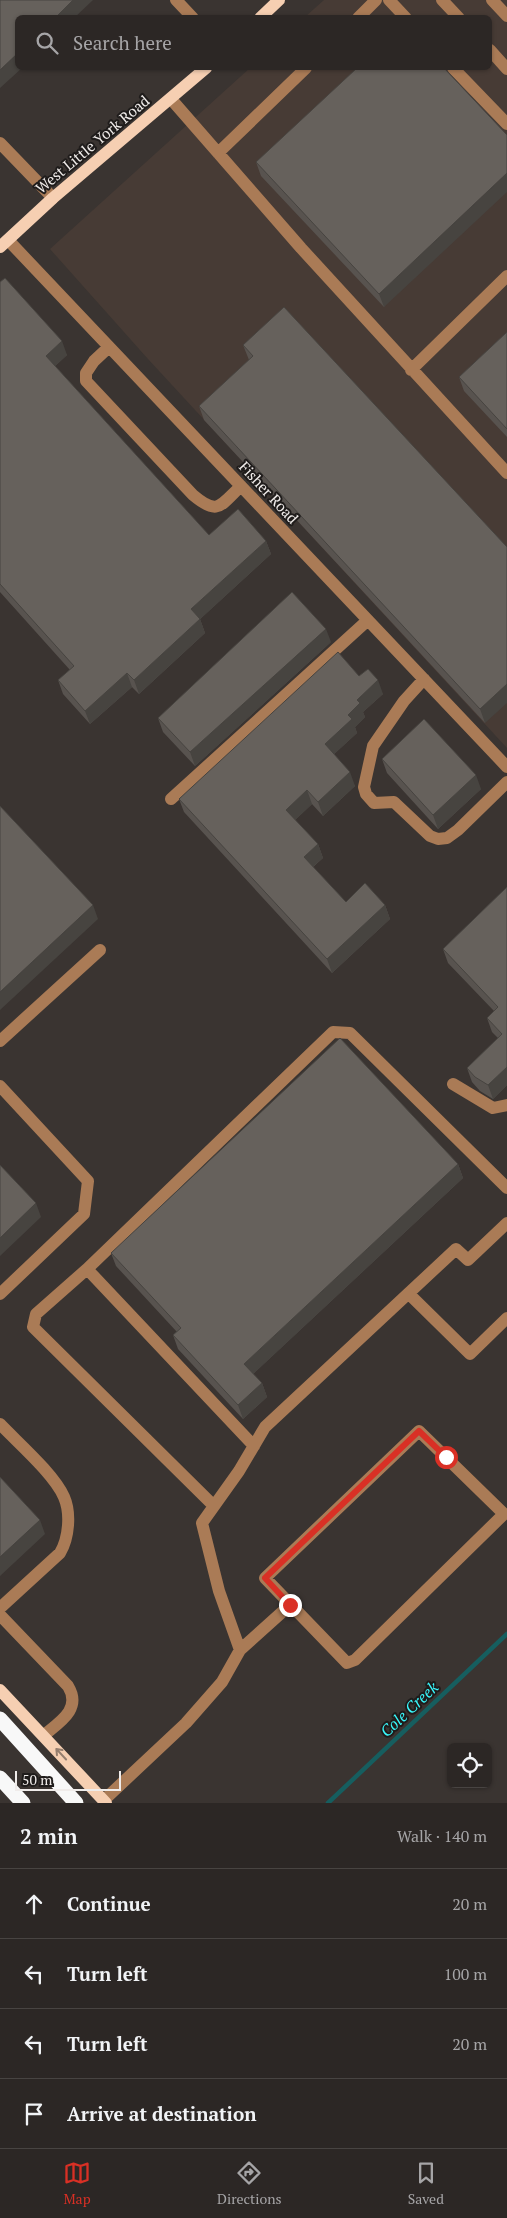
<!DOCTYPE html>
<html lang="en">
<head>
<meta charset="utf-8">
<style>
  :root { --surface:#2c2725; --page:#383332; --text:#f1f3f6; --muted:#a6a5a7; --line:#484442; --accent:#d93025 }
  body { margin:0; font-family:"PT Serif",serif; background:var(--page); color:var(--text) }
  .controls { position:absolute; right:15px; bottom:15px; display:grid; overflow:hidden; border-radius:8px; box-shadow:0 1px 4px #0004 }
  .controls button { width:45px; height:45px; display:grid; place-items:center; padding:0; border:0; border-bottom:1px solid var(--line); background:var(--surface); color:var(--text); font:25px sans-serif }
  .scale { position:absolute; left:15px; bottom:12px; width:106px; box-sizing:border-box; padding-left:5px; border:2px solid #f0ecea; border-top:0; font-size:14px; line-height:18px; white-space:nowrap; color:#f0ecea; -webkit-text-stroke:4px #1f1c1b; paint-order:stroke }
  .stop { position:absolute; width:15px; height:15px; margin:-11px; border:4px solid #d93025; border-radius:50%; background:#fff }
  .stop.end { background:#d93025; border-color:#fff; box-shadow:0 1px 5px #0008 }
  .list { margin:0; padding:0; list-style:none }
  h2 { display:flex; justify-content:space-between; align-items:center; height:65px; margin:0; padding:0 20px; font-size:21px }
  h2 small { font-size:16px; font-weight:400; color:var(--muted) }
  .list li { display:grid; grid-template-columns:32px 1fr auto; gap:15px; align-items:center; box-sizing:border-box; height:70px; padding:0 20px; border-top:1px solid var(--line) }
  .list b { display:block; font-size:19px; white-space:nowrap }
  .list em { font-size:16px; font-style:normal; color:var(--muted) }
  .icon { flex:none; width:28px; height:28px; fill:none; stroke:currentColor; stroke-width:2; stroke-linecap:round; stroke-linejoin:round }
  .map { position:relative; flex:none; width:507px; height:1803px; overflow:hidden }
  .search { position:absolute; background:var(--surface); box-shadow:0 1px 4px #0004; left:15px; right:15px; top:15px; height:55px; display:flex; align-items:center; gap:12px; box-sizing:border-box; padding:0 18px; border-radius:8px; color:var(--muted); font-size:19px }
  .sheet { height:345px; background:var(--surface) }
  nav { display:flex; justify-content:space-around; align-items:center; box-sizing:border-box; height:70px; border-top:1px solid var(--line); background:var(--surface); font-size:14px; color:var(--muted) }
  nav a { display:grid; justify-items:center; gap:2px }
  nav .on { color:var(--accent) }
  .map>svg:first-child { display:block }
  .built { fill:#473b35 }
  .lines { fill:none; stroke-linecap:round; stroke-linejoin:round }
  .stream { stroke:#165e5f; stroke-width:4.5 }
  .minor { stroke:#aa7b56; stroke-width:12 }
  .major { stroke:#f6cfb2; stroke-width:12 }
  .highway { stroke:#f8f8f8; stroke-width:15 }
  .wall { fill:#58534f }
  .shaded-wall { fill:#474440 }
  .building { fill:#66615c; stroke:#474440 }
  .oneway { stroke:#957e6e }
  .route { stroke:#d93025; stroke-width:6 }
  .labels { text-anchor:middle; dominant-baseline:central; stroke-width:4; stroke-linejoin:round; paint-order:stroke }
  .street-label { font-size:15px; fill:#f0ecea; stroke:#1f1c1b }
  .water-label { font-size:16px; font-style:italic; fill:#39f8fc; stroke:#1f1c1b }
</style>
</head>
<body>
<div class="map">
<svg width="507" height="1803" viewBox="0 0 507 1803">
  <rect width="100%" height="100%" fill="#3a3431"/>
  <path class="built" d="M324 0H507V748L148 359 50 249 250 68H490V18L305 17Z"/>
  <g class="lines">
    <path class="stream" d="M328 1803 507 1634"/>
    <path class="minor" d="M176 0 193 18
      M389 0 406 18
      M442 0 459 18
      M492 0 507 16
      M358 18 376 0
      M490 50 507 69
      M453 68 507 124
      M171 99 301 248 507 473
      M0 143 53 198
      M218 153 306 68
      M8 240 507 767
      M109 347 94 361 86 373V381L193 495C218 516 220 506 241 486
      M411 370 507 276
      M424 679 404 701 373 746 364 787 366 794 374 803 394 802 430 836 438 839 447 838 458 830 507 782
      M171 799 368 620
      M0 1041 100 950
      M453 1084 493 1108 507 1105
      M0 1086 88 1181 84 1214 0 1294
      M87 1269 36 1314 33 1327 214 1506
      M409 1294 470 1354 507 1318
      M0 1424C18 1443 54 1474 64 1497 71 1513 69 1538 60 1553L0 1608
      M419 1431 504 1514 355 1660 347 1663 265 1578Z
      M254 1446 87 1269 333 1032 350 1033 507 1188
      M0 1615 68 1686C82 1709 60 1722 44 1735
      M240 1650 219 1591 202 1523 239 1471 265 1427 456 1249 468 1260 507 1223
      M104 1800 186 1723 222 1682 240 1650 290 1605"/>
    <path class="major" d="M260 18 279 0
      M0 247 53 198 206 68
      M0 1690 106 1803"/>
    <path class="highway" d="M0 1719 76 1803
      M0 1778 23 1803"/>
  </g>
  <path class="wall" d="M507 135 384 307 261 176 256 162Z
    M0 282 67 355 55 366 209 535 266 541 271 554 200 619 205 633 139 694 132 687 90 724 63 694 58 680 70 670 0 592Z
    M507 332V437L464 391 459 377Z
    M243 345 507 547 485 723 204 420 199 406 249 360Z
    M331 642 195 766 163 732 158 718Z
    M359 676 383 694 363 712 365 717 355 727 357 733 334 754 355 786 323 816 312 804 295 820 318 844 323 858 313 867 346 902 385 905 390 919 332 973 184 812 179 799Z
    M382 759 481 789 438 829 387 773Z
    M507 887V1085L493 1099 480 1091 472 1082 467 1068 498 1038 492 1032 487 1018 494 1011 448 963 443 949Z
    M458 1164 463 1178 253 1374 262 1383 267 1397 243 1419 178 1349 173 1335 177 1332 116 1266 111 1253Z"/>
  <path class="shaded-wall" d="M73 0H93L74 18H55Z
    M18 53V68H22L0 88V70Z
    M507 173V192L384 307 379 294Z
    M62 341 67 355 51 370 46 356Z
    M266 541 271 554 196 623 191 609Z
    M200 619 205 633 139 694 134 680Z
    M326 629 331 642 195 766 190 752Z
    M127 673 132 687 90 724 85 711Z
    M378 680 383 694 363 712 365 717 355 727 357 733 330 758 325 744 348 715 357 700Z
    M507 684V703L485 723 480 709Z
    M350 772 355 786 323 816 318 802Z
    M476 775 481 789 438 829 433 815Z
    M307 790 312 804 291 824 286 810Z
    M318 844 323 858 309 870 304 857Z
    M93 905 98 919 0 1010V992Z
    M385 905 390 919 332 973 327 959Z
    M507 1067V1085L493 1099 488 1085Z
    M458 1164 463 1178 249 1378 244 1364Z
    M36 1203 41 1217 0 1256V1238Z
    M262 1383 267 1397 243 1419 238 1405Z
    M40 1520 45 1534 0 1576V1557Z"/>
  <path class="building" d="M0 0H73L55 18H18V53L0 70Z
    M357 68H444L507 135V173L379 294 256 162Z
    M5 278 62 341 46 356 209 535 238 509 266 541 191 609 200 619 134 680 127 673 85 711 58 680 74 666 0 584V282Z
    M284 307 507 547V684L480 709 199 406 253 356 243 345Z
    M507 332V429L459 377Z
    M292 592 326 629 190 752 158 718Z
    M338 652 359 676 368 669 378 680 357 700 360 703 348 715 352 719 325 744 350 772 318 802 307 790 286 810 318 844 304 857 346 902 365 883 385 905 327 959 179 799Z
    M424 719 476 775 433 815 382 759Z
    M0 806 93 905 0 992Z
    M507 887V1067L488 1085 475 1077 467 1068 502 1034 487 1018 498 1007 443 949Z
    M340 1038 458 1164 244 1364 262 1383 238 1405 173 1335 181 1328 111 1253Z
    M0 1165 36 1203 0 1238Z
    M0 1477 40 1520 0 1557Z"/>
  <defs><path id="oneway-shaft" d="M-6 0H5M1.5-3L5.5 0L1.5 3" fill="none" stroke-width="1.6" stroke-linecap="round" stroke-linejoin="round" transform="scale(1.25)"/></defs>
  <use class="oneway" href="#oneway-shaft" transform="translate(61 1754) rotate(-133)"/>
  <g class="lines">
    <path class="route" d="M290 1605 265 1578 419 1431 446 1457"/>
  </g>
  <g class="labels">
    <g class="street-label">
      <text transform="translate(92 144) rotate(-40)">West Little York Road</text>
      <text transform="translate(269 492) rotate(47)">Fisher Road</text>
    </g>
    <g class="water-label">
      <text transform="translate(409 1709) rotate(-43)">Cole Creek</text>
    </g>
  </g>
</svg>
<div class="controls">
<button><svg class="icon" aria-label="locate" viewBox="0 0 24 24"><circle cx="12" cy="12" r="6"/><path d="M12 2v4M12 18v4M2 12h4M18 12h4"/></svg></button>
</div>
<div class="scale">50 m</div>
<div class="stop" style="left:446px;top:1457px"></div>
<div class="stop end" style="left:290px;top:1605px"></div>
<div class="search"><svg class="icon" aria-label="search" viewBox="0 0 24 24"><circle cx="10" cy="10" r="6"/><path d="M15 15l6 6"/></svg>Search here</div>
</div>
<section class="sheet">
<h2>2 min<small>Walk · 140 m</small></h2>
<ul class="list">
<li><svg class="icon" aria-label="ahead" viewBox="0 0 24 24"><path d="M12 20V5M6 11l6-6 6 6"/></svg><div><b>Continue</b></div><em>20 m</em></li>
<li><svg class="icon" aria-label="left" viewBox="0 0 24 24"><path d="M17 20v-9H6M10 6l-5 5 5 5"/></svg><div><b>Turn left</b></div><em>100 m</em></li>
<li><svg class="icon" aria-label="left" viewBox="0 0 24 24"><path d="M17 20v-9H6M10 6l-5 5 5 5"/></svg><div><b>Turn left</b></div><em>20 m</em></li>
<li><svg class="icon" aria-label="arrive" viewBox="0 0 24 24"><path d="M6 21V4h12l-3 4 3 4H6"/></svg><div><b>Arrive at destination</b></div></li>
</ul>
</section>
<nav>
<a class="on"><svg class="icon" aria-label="map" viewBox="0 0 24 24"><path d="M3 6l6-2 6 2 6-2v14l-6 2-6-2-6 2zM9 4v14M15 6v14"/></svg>Map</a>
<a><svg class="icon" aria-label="directions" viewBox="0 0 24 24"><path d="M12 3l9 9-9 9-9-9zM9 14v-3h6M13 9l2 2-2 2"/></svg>Directions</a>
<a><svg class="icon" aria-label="saved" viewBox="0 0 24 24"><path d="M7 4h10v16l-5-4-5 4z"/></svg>Saved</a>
</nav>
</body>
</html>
